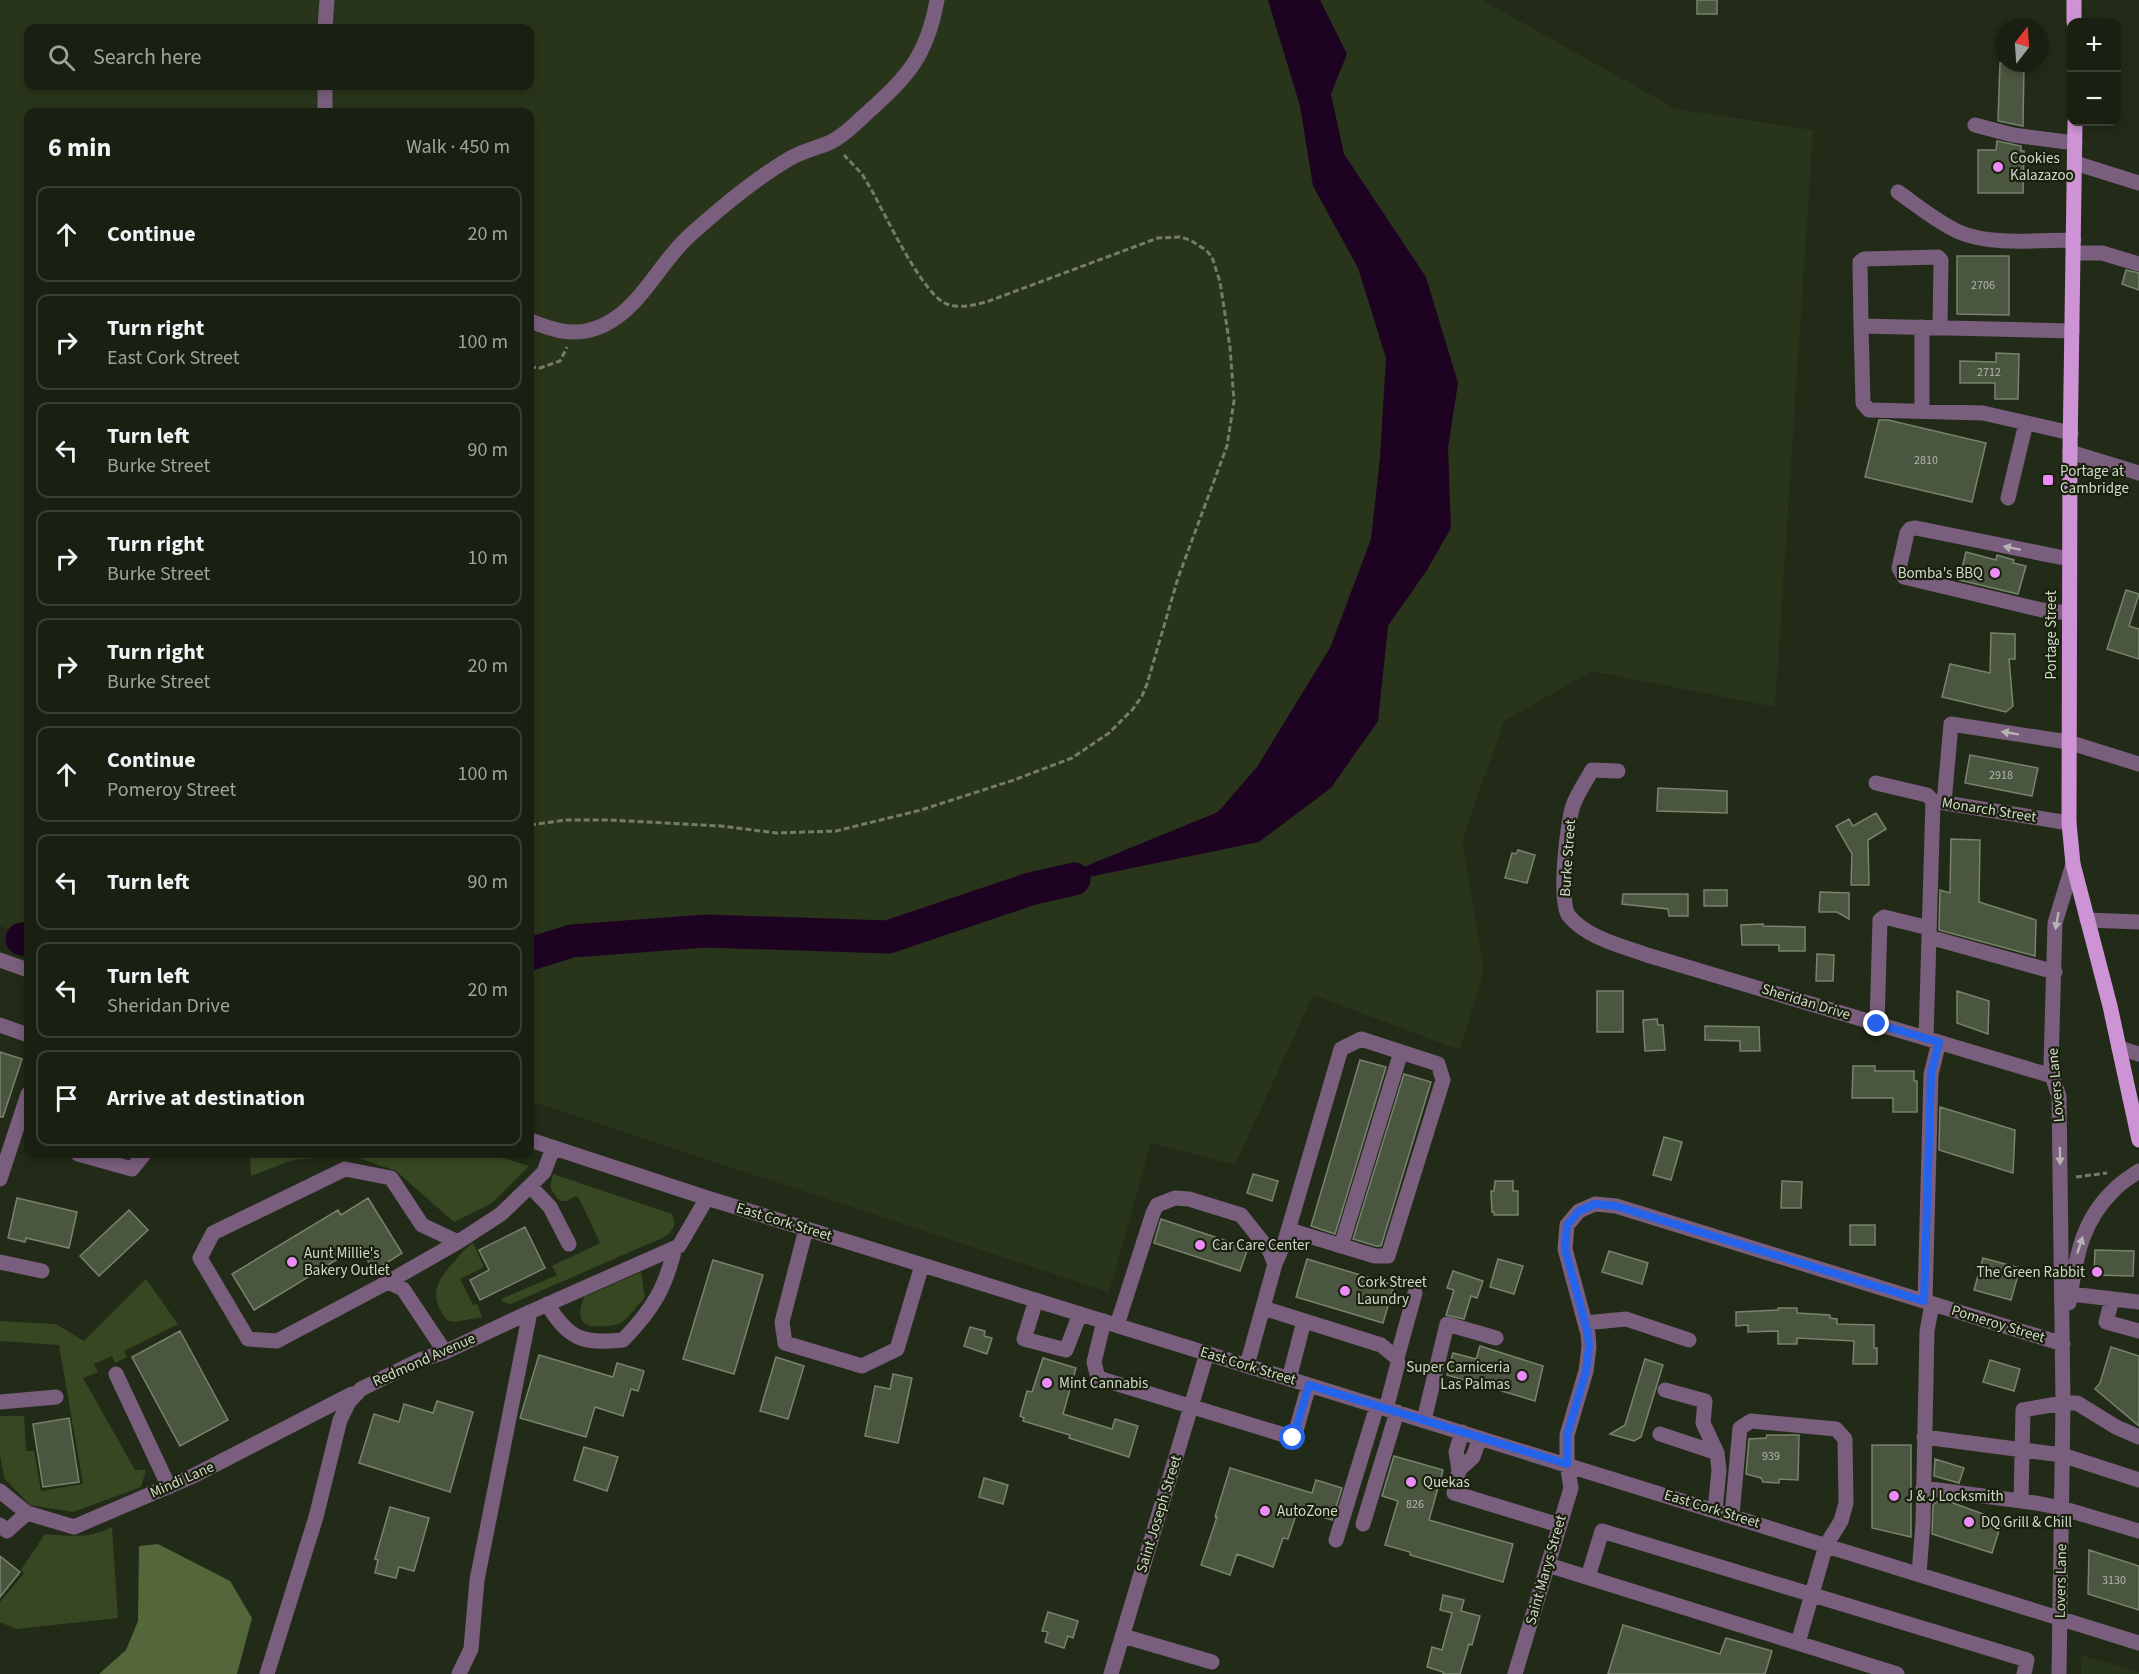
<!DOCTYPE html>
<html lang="en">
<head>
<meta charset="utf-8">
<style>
  :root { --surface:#1a2011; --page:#23281a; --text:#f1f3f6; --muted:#9fa39f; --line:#383e31 }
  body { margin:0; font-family:"Source Sans 3",sans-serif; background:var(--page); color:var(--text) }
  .controls { position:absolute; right:18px; top:18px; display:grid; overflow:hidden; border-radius:12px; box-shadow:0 3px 9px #0003 }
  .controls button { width:54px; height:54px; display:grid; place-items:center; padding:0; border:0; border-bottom:2px solid var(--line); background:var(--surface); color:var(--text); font:30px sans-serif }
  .compass { position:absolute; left:1995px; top:18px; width:54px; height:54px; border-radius:50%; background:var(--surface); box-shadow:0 3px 9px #0003; rotate:17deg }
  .stop { position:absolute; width:18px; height:18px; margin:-14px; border:4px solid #2563eb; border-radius:50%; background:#fff }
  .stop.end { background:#2563eb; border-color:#fff; box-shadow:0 2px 6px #0008 }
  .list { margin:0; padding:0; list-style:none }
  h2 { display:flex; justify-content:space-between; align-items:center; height:78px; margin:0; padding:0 24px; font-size:26px }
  h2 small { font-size:20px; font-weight:400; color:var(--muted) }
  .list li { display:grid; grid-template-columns:39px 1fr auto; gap:18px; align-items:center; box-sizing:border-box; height:96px; margin:0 12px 12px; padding:0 12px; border:2px solid var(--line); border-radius:12px }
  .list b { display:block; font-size:22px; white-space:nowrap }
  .list p { margin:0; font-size:20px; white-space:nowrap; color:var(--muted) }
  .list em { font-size:20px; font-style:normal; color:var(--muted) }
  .icon { flex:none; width:33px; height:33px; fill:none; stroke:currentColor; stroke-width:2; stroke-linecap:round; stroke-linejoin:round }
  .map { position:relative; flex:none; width:2139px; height:1674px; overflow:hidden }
  .search { position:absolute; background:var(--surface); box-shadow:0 3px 9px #0003; left:24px; top:24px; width:510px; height:66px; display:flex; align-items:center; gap:15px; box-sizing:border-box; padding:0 21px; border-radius:12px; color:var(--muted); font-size:22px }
  .panel { position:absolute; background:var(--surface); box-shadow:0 3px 9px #0003; left:24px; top:108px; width:510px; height:1050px; border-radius:12px }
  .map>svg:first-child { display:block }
  .built { fill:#29351a; fill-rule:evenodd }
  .green { fill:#374722 }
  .forest { fill:#53673b }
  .water { fill:#1d0321 }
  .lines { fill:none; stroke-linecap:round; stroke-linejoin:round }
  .river { stroke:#1d0321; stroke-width:33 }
  .building { fill:#4b5640; stroke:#77836b; stroke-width:1.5 }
  .path { stroke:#747c6b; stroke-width:3; stroke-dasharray:6 3; stroke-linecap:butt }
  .minor { stroke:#7a5e7d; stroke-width:15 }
  .major { stroke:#cd93d4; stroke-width:15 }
  .oneway { fill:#b7b3b4 }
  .route { stroke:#2563eb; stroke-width:8 }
  .poi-dot { fill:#ec8cfa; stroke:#19210d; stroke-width:2 }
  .labels { text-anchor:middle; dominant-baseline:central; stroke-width:4.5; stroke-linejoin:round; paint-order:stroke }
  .number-label { font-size:12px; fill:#b0b8a8 }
  .poi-label { font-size:15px; fill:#d1d8cb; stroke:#19210d; text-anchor:start }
  .street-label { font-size:15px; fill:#d1d8cb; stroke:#19210d }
</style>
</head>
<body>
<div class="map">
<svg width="2139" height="1674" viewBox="0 0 2139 1674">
  <rect width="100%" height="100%" fill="#222b17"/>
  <path class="built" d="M0 0H1482L1676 109 1813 130 1775 707 1592 671 1504 721 1462 841 1484 970 1460 1050 1313 995 1235 1165 1151 1143 1109 1292 530 1101V112H28V936L0 926ZM28 28H530V86H28Z
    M2081 1655 2139 1672V1674H2081Z"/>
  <path class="green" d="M250 1154H491L529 1166 492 1203 454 1222 396 1171 350 1155 293 1160 251 1176Z
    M553 1174 672 1214C681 1232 661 1239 648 1244L511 1304 503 1302 501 1299 557 1275 552 1266 600 1243 579 1198 576 1196 567 1201H561L557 1198 550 1187Z
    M473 1243 484 1267 460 1279 473 1305 477 1304 482 1317 455 1322 448 1321C429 1298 434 1284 453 1263 460 1255 464 1249 473 1243Z
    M641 1272 645 1297C638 1305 630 1316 622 1322 617 1325 609 1326 603 1326 580 1329 576 1317 584 1297Z
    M146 1279 178 1324 124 1351 127 1357 115 1363 112 1356 94 1364 98 1372 83 1378 135 1470H146L141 1487 73 1512 30 1505 4 1478 0 1454V1416H24L26 1451H34L41 1491 83 1484 59 1345 0 1341V1321L56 1324 84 1341Z
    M112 1527 118 1618 16 1629 0 1622V1602L24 1573 21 1570 45 1534C70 1536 89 1539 112 1527Z"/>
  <path class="forest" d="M158 1544 230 1581 252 1618 237 1674H99L126 1650 138 1621 139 1546Z"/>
  <path class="water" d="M1268 0H1320L1347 54 1331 94 1344 154 1426 277 1458 383 1448 448 1451 528 1427 570 1388 626 1378 721 1331 788 1259 842 1030 889 1218 812 1257 767 1330 648 1371 539 1380 458 1386 358 1358 268 1313 186 1300 106Z"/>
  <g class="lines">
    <path class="river" d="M22 939 28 940
      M530 954 572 941 706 931 888 937 1030 889 1074 879"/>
  </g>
  <path class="building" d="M1697 0H1717V14H1697Z
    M2000 63H2024L2023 126 1998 121Z
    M1997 141 2021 146V151H2024L2023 193H1978V150H1996Z
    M1957 256H2009V315L1957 314Z
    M2126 270 2139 273V290L2122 284Z
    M1996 353 2019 354 2018 399H1995V383H1960V361L1996 362Z
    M1879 420H1888L1986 443 1972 502 1865 477Z
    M1966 552 1996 560 1997 555 2014 560 2013 563 2026 566 2018 594 1959 580Z
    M2126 590 2139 594 2129 626 2139 629V659L2107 649Z
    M1991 633 2015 634V659H2009L2013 706 2006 712 1942 697 1950 664 1990 673Z
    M1970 755 2038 768 2032 796 1965 783Z
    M1658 788 1727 791V813L1657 811Z
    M1876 813 1886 829 1868 840 1869 885H1851L1852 854 1836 826 1849 819 1853 826Z
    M1951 839 1980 840 1979 902 2036 920 2035 956 1939 930 1940 890 1950 893Z
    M1518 850 1535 855 1527 883 1505 878 1512 853 1516 854Z
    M1704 890H1727V906H1704Z
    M1820 892 1849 893V919L1837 912H1819Z
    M1623 894H1688V916H1669L1668 909 1622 904Z
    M1763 924V926L1805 927V951H1779V945H1742L1741 925Z
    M1817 954 1834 955 1833 981H1816Z
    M1597 991H1623V1032H1597Z
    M1957 991 1989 1001 1988 1034 1957 1023Z
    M1657 1019 1658 1025H1663L1665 1050 1645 1051 1643 1020Z
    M1705 1026 1759 1027 1760 1051H1740V1041L1705 1040Z
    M0 1052 22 1059 3 1117H0Z
    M1360 1060 1386 1067 1335 1234 1311 1226Z
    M1853 1066H1875V1071H1914V1081H1917V1112H1893V1098H1852Z
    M1404 1074 1431 1082 1381 1246H1376L1353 1239Z
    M1940 1107 2015 1130 2013 1173 1939 1150Z
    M1664 1137 1682 1142 1671 1180 1653 1175Z
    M1253 1174 1278 1181 1272 1201 1247 1193Z
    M1495 1181H1513V1191H1518V1215H1494V1212H1492L1491 1191H1494Z
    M1782 1181 1802 1182 1801 1208H1781Z
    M17 1198 77 1212 69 1248 26 1238 25 1242 8 1238Z
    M368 1198 402 1253 374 1271 359 1246 254 1310 232 1274 338 1210 341 1215Z
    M129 1210 148 1230 99 1276 80 1256Z
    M1161 1219 1248 1248 1240 1271 1154 1243Z
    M1850 1225H1875V1245H1850Z
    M525 1227 545 1268 480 1300 470 1280 489 1270 479 1250Z
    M2095 1250 2134 1251 2133 1276 2094 1275Z
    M1609 1251 1648 1263 1642 1284 1602 1272Z
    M1983 1258 2020 1268 2011 1300 1974 1290Z
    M1307 1259 1394 1285 1383 1323 1296 1297Z
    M1498 1259 1523 1266 1514 1294 1490 1287Z
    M713 1260 763 1275 734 1374 683 1359Z
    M1453 1271 1483 1281 1477 1298 1471 1296 1464 1319 1446 1315 1454 1290 1447 1288Z
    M1778 1308H1797V1313L1830 1315V1318L1837 1319V1324L1874 1325V1348H1877V1364H1853L1854 1341 1797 1338V1344H1778V1331L1748 1332V1325L1736 1326V1312L1778 1310Z
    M970 1327 985 1331 984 1336 992 1338 987 1354 964 1346Z
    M180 1331 228 1420 180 1446 132 1357Z
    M1480 1346 1543 1366 1535 1401 1447 1375 1453 1353 1476 1359Z
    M2111 1347 2139 1356V1426L2095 1389 2100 1383Z
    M539 1355 613 1377 617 1363 644 1371 638 1391 631 1389 623 1416 595 1407 586 1437 520 1418Z
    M776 1357 804 1366 788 1419 760 1411Z
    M1043 1358 1076 1368 1063 1414 1112 1429 1115 1419 1138 1426 1129 1457 1069 1438 1070 1435 1023 1421 1024 1418 1020 1416 1027 1391 1032 1392Z
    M1645 1359 1663 1365 1641 1437 1634 1441 1610 1434 1625 1425Z
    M1990 1360 2020 1369 2014 1391 1983 1382Z
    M893 1374 912 1378 898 1443 865 1436 875 1386 890 1389Z
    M437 1401 473 1412 450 1492 359 1463 374 1414 399 1422 404 1404 433 1413Z
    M69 1418 79 1482 43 1487 33 1424Z
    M1767 1435H1799L1798 1480 1779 1479V1483L1763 1482 1761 1478 1746 1474 1749 1439 1766 1438Z
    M1872 1445H1911V1537L1872 1528Z
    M584 1447 618 1457 607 1491 574 1480Z
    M1394 1456 1443 1470 1429 1520 1513 1544 1503 1582 1410 1555V1552L1385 1545 1398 1501 1382 1496Z
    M1935 1459 1964 1468 1959 1483 1934 1476Z
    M1230 1468 1312 1493 1316 1480 1342 1488 1332 1520 1298 1509 1288 1539 1283 1538 1273 1567 1237 1554 1230 1575 1201 1565 1217 1517H1215Z
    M984 1478 1008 1485 1003 1504 979 1497Z
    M1940 1500 1953 1502V1503L2002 1521 1992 1553 1932 1534 1933 1505Z
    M390 1507 429 1518 414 1571 399 1567 396 1578 375 1573 378 1560 375 1559Z
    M2089 1550 2139 1566V1610L2088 1594Z
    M0 1556 20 1572 0 1597Z
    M1443 1595 1464 1600 1461 1611 1480 1616 1472 1645 1469 1644 1460 1674H1443V1672L1427 1667 1432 1647 1442 1650 1452 1613 1440 1610Z
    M1048 1612 1078 1621 1073 1638 1068 1636 1064 1648 1045 1642 1048 1632 1042 1631Z
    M1623 1625 1720 1654 1726 1638 1772 1651 1765 1674H1608Z"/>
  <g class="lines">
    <path class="path" d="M530 367 540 368 560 361 567 347
      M530 825 566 820H609L721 826 777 833 836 831 921 810 1014 780 1072 758 1109 733 1133 709 1142 696 1147 684 1178 578 1227 446 1234 401 1230 347 1220 282 1212 257 1206 250 1190 240 1180 237 1158 238 989 301C976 305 960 309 947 304 923 296 885 214 871 189L862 174 844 155
      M2076 1177 2107 1173"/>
    <path class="minor" d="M325 28 327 0
      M325 112V86
      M1975 125 2013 135 2075 143
      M2075 163 2139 183
      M1898 192C1918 206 1937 222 1959 232 1991 246 2039 240 2074 240
      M2074 253H2102L2139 264
      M530 321C555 331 577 338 604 325 642 306 658 265 688 237 719 209 753 180 789 159 802 151 817 148 831 142 845 135 856 123 867 113 908 76 927 56 937 0
      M1861 326 1860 262 1864 259 1938 257 1941 260 1940 328
      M1922 411V327
      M2071 433 1983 413 1869 410 1863 403 1861 326 2072 331
      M2070 452 2139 473
      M2008 498 2026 423
      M2069 613 2042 610 1904 577 1899 568 1907 533 1910 529 1916 528 2069 559
      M1618 771 1592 770C1586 781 1579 791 1574 803 1567 819 1558 903 1569 916 1587 938 1622 946 1647 955L2052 1076
      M1876 783 1927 795 1933 801 2069 823
      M1944 803 1951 724 2068 742 2139 764
      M2087 920 2139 922
      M1929 937 2055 972
      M0 960 28 970
      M1877 1024 1880 920 1884 917 1929 928
      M0 1025 28 1035
      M1926 1038 1933 801
      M2119 1048 2139 1054
      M530 1140 707 1198 2139 1643
      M78 1154 132 1169 144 1154
      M0 1179 28 1094
      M530 1186 550 1207 569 1244
      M806 1229 782 1322 785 1343 862 1366 897 1349 922 1265
      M1341 1246 1401 1052
      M0 1262 42 1271
      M1275 1264 1285 1241 1341 1049 1361 1039 1438 1064 1443 1080 1388 1256H1375L1289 1230
      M388 1282 458 1242
      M2071 1294 2139 1302
      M2112 1299 2106 1322 2139 1331
      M1036 1300 1024 1339 1066 1350 1080 1314
      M1925 1301 1931 1074 1939 1042
      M2069 1303C2076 1260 2080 1223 2113 1191 2120 1183 2130 1177 2139 1171
      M547 1304C569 1339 581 1344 623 1340 653 1309 665 1289 675 1248
      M1263 1308 1381 1345 1397 1358 1398 1363 1386 1409
      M1104 1321 1094 1362 1098 1378 1294 1438 1309 1385
      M1585 1323 1626 1319 1689 1340
      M1117 1325 1153 1213 1157 1205 1175 1198 1189 1199 1241 1215 1269 1250 1275 1264 1247 1365
      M445 1352 403 1289 388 1282 277 1341 248 1339 200 1258 213 1233 345 1169 391 1178 422 1225 458 1242 501 1214 530 1186 544 1172 553 1148
      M1397 1358 1415 1293
      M116 1374 169 1487
      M1289 1379 1304 1321
      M1665 1390 1705 1401 1703 1423 1717 1453 1719 1470 1715 1510
      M0 1402 56 1397
      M1424 1420 1447 1324 1496 1338
      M1462 1432 1456 1452 1459 1470 1454 1493 1559 1525
      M1660 1434 1717 1453
      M1924 1437 2062 1455 2139 1480
      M1459 1470 1473 1457 1480 1438
      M1923 1488 2036 1503 2061 1508 2139 1531
      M0 1491 27 1513 74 1527 193 1476 352 1394
      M2021 1501 2023 1410 2063 1403H2077L2116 1427 2139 1437
      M1732 1515 1740 1428 1751 1421 1836 1429 1845 1439 1846 1503 1841 1521 1826 1545 1798 1643
      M1363 1524 1397 1412
      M0 1525 7 1531 27 1513
      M1336 1540 1377 1406
      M1548 1565 1897 1674
      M1919 1574 1923 1523 1927 1331 1932 1304
      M1588 1577 1602 1531 2027 1660 2024 1674
      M1123 1636 1212 1662
      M267 1674 316 1517 340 1420 349 1402 361 1389 420 1360 445 1352 530 1312 679 1246 707 1198
      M459 1674 471 1649 477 1580 530 1312
      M1111 1674 1207 1353
      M1515 1674 1571 1488 1567 1464V1435L1586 1371 1589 1347 1588 1334 1565 1249 1567 1225 1579 1211 1595 1204 1616 1206 2063 1344
      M2059 1674 2063 1403 2059 1096 2052 1076 2051 1065 2055 923 2073 864"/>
    <path class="major" d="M2074 0V22
      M2075 122 2070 452 2069 823 2073 864 2110 1006 2139 1140"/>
  </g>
  <defs><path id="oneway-solid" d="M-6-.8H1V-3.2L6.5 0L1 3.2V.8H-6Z" transform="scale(1.5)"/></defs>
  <g class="oneway">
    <use href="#oneway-solid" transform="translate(2012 548) rotate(-168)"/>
    <use href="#oneway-solid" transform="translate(2010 733) rotate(-171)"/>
    <use href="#oneway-solid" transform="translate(2057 921) rotate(100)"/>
    <use href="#oneway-solid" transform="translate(2060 1156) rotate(89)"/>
    <use href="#oneway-solid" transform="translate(2080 1245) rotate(-72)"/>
  </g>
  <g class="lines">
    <path class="route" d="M1293 1438 1309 1385 1567 1464V1435L1586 1371 1589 1347 1588 1334 1565 1249 1567 1225 1579 1211 1595 1204 1616 1206 1924 1301 1931 1074 1939 1042 1877 1024"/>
  </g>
  <g class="poi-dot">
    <circle cx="1998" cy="167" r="6"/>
    <rect x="2042" y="474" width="12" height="12" rx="3"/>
    <circle cx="1995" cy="573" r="6"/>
    <circle cx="1200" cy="1245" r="6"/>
    <circle cx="292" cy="1262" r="6"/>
    <circle cx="2097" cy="1272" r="6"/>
    <circle cx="1345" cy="1291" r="6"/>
    <circle cx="1522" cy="1376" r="6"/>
    <circle cx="1047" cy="1383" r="6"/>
    <circle cx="1411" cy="1482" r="6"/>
    <circle cx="1894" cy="1496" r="6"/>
    <circle cx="1265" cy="1511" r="6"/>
    <circle cx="1969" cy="1522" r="6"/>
  </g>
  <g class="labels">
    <g class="number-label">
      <text x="1983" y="285">2706</text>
      <text x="1989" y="372">2712</text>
      <text x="1926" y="460">2810</text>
      <text x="2001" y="775">2918</text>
      <text x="1771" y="1456">939</text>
      <text x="1415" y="1504">826</text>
      <text x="2114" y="1580">3130</text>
    </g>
    <g class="poi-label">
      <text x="2010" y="158">Cookies<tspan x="2010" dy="17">Kalazazoo</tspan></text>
      <text x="2060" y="471">Portage at<tspan x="2060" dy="17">Cambridge</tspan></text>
      <text x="1983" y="573" text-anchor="end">Bomba's BBQ</text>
      <text x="1212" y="1245">Car Care Center</text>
      <text x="304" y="1253">Aunt Millie's<tspan x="304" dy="17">Bakery Outlet</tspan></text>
      <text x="2085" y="1272" text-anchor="end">The Green Rabbit</text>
      <text x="1357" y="1282">Cork Street<tspan x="1357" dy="17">Laundry</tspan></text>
      <text x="1510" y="1367" text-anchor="end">Super Carniceria<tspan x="1510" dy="17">Las Palmas</tspan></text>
      <text x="1059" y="1383">Mint Cannabis</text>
      <text x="1423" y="1482">Quekas</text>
      <text x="1906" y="1496">J &amp; J Locksmith</text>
      <text x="1277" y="1511">AutoZone</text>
      <text x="1981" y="1522">DQ Grill &amp; Chill</text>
    </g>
    <g class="street-label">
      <text transform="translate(2051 635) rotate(-90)">Portage Street</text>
      <text transform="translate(1989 810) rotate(9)">Monarch Street</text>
      <text transform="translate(1568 858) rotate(-86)">Burke Street</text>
      <text transform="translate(1806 1002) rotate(17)">Sheridan Drive</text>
      <text transform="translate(2056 1085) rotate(-95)">Lovers Lane</text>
      <text transform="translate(784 1222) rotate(17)">East Cork Street</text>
      <text transform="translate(1998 1324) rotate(17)">Pomeroy Street</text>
      <text transform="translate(424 1360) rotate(-24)">Redmond Avenue</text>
      <text transform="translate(1248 1366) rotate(17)">East Cork Street</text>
      <text transform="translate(182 1480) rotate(-24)">Mindi Lane</text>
      <text transform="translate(1712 1509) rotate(17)">East Cork Street</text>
      <text transform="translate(1159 1514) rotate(-73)">Saint Joseph Street</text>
      <text transform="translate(1546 1570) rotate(-74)">Saint Marys Street</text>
      <text transform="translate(2061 1581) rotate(-89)">Lovers Lane</text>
    </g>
  </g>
</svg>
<div class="controls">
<button>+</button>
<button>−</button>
</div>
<svg class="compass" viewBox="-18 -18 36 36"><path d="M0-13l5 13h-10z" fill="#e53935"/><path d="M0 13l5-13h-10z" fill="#9fa39f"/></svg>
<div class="stop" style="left:1293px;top:1438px"></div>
<div class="stop end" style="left:1877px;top:1024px"></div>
<div class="search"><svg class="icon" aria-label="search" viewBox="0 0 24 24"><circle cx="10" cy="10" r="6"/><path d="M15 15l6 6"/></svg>Search here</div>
<section class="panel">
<h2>6 min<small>Walk · 450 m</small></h2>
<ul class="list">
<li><svg class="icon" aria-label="ahead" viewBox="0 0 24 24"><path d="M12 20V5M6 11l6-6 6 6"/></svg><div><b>Continue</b></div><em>20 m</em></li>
<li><svg class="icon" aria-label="right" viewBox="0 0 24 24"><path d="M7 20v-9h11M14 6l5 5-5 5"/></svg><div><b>Turn right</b><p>East Cork Street</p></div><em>100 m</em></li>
<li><svg class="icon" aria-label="left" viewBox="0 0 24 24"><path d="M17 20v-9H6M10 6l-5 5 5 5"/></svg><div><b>Turn left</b><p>Burke Street</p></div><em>90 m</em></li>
<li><svg class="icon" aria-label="right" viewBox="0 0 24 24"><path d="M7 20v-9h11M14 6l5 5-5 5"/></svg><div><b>Turn right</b><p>Burke Street</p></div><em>10 m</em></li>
<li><svg class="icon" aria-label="right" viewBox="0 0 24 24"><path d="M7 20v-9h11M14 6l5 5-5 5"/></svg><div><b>Turn right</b><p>Burke Street</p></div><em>20 m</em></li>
<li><svg class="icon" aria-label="ahead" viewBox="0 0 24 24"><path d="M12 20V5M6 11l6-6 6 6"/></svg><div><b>Continue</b><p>Pomeroy Street</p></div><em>100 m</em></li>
<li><svg class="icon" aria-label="left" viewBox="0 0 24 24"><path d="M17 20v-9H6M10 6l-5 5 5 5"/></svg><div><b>Turn left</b></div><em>90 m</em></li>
<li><svg class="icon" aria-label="left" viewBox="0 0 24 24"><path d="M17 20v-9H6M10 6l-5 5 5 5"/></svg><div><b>Turn left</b><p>Sheridan Drive</p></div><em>20 m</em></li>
<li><svg class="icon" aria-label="arrive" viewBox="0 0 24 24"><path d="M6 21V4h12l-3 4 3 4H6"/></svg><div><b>Arrive at destination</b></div></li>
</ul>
</section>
</div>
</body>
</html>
